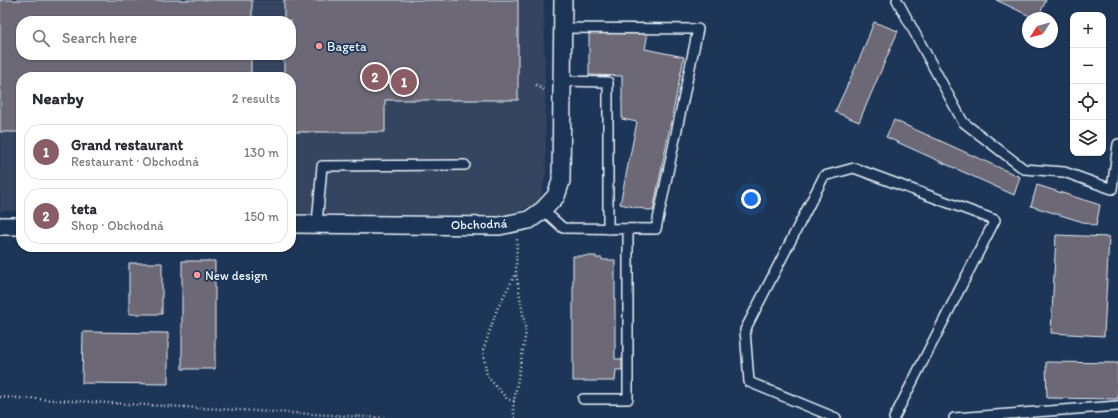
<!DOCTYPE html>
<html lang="en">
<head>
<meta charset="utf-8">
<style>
  :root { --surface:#fff; --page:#f7f7f7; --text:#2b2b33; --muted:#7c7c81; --line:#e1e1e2; --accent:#8a5d65 }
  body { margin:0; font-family:Itim,sans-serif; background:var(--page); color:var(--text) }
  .controls { position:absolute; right:12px; top:12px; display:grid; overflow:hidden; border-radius:8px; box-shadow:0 1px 3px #0004 }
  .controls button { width:36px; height:36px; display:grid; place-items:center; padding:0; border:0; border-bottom:1px solid var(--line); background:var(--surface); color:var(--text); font:20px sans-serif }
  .compass { position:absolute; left:1022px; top:12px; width:36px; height:36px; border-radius:50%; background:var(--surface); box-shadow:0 1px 3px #0004; rotate:234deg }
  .you { position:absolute; left:751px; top:199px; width:14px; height:14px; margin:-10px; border:3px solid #fff; border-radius:50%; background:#1a73e8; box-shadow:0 0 0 6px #1a73e833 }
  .badge { display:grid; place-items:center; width:26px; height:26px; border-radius:50%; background:var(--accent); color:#fff; font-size:13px; font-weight:700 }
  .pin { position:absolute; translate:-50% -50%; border:2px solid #fff; box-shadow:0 1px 4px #0006 }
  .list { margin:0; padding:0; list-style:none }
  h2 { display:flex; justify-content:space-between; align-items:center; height:52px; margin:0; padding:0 16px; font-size:17px }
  h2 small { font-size:13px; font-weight:400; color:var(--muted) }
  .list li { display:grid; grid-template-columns:26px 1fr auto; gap:12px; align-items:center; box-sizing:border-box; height:56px; margin:0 8px 8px; padding:0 8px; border:1px solid var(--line); border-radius:16px }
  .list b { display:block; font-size:15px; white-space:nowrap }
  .list p { margin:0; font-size:13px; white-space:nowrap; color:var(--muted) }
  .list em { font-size:13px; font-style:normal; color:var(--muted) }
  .icon { flex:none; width:22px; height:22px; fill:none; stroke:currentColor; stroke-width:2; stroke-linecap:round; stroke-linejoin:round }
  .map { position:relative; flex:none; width:1118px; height:418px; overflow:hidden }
  .search { position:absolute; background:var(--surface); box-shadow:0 1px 3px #0004; left:16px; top:16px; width:280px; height:44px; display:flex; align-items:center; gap:10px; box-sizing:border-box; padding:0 14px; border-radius:16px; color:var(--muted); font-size:15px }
  .panel { position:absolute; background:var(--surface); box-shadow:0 1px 3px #0004; left:16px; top:72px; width:280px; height:180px; border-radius:16px }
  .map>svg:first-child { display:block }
  .built { fill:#354460; fill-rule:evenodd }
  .building { fill:#6c6876; stroke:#e8f1f8 }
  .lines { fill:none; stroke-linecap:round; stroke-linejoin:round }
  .service-casing { stroke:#e8f1f8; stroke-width:12 }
  .minor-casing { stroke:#e8f1f8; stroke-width:20 }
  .path { stroke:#e8f1f8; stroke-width:2.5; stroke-dasharray:1 3; stroke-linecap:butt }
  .service { stroke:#1d3557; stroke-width:9 }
  .minor { stroke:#1d3557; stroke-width:17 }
  .poi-dot { fill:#ff9aa2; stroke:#1d3557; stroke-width:1.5 }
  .labels { text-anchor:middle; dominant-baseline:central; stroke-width:3.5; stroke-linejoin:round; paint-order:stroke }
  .poi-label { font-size:13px; fill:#e8f1f8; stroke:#1d3557; text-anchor:start }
  .street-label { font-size:13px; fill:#e8f1f8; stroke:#1d3557 }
</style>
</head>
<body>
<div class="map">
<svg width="1118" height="418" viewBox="0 0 1118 418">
  <rect width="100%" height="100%" fill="#1d3557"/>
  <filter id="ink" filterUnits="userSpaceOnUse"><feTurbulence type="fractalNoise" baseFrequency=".025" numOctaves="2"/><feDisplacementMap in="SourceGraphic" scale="8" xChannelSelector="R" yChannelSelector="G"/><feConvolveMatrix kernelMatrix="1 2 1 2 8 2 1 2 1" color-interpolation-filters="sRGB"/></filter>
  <g filter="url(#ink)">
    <path class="built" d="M0 0H544L546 173 540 200 511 216 291 213V77H21V211H0ZM21 21H291V55H21Z"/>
    <path class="building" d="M0 0H252V21H21V55H251V77H21V132H0Z
      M284 0H518V100H385V132H291V77H284V55H291V21H284Z
      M996 0H1046L1038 18H1034Z
      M874 22 898 31 859 122 835 112 862 53Z
      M589 33H648L645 49 684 57 653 211 620 204 637 122 622 119V76L589 75Z
      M894 120 1020 177 1014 195 886 137Z
      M1037 185 1100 205 1096 226 1031 206Z
      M1056 235 1109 237 1104 336 1051 333Z
      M573 256H596V258H602V260H615V359H622V370H616L615 381H573Z
      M182 261H215V369H182Z
      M129 263H162V314H129Z
      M83 332 168 333V384L82 383Z
      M1046 362 1118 363V399L1047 398Z"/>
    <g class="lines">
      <defs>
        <path id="service" d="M897 0 963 122 1024 169 1064 172 1112 189 1118 144
          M562 81 608 82V229
          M543 210 563 228 656 229 698 29 562 28
          M317 224 322 166 465 165
          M583 399H628V229
          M836 418 749 382 745 330 824 176 854 168 995 220 894 418
          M954 418 1118 406"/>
        <path id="minor" d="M291 224 499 226 529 220 543 210 556 196 561 181 563 0
          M0 226H21"/>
      </defs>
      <use href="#service" class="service-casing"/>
      <use href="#minor" class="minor-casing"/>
      <path class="path" d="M536 85 544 90
        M0 397 385 418
        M514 401 507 399 487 376 483 351 497 309 516 273
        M515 418 513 409 514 401 526 332 516 273 517 239"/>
      <use href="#service" class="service"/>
      <use href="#minor" class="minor"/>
    </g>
  </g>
  <g class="poi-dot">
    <circle cx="319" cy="46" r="4"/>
    <circle cx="197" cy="275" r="4"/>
  </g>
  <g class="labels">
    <g class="poi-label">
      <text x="327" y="46">Bageta</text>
      <text x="205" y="275">New design</text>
    </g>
    <g class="street-label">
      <text transform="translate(479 224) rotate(-2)">Obchodná</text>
    </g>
  </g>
</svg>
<div class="controls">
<button>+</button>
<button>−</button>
<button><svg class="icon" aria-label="locate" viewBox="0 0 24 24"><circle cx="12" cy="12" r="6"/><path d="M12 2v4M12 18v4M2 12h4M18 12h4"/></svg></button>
<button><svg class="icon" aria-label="layers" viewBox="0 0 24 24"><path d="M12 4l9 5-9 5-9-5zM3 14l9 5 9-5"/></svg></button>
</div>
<svg class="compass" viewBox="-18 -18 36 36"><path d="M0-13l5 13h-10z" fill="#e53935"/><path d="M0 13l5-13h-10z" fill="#7c7c81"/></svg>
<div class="you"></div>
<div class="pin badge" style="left:404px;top:82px">1</div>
<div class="pin badge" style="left:375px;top:77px">2</div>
<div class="search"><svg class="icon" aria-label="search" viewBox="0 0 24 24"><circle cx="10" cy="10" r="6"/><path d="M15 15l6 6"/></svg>Search here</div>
<section class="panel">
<h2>Nearby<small>2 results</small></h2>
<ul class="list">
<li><span class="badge">1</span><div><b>Grand restaurant</b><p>Restaurant · Obchodná</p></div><em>130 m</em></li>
<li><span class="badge">2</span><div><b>teta</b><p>Shop · Obchodná</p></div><em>150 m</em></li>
</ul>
</section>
</div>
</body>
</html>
